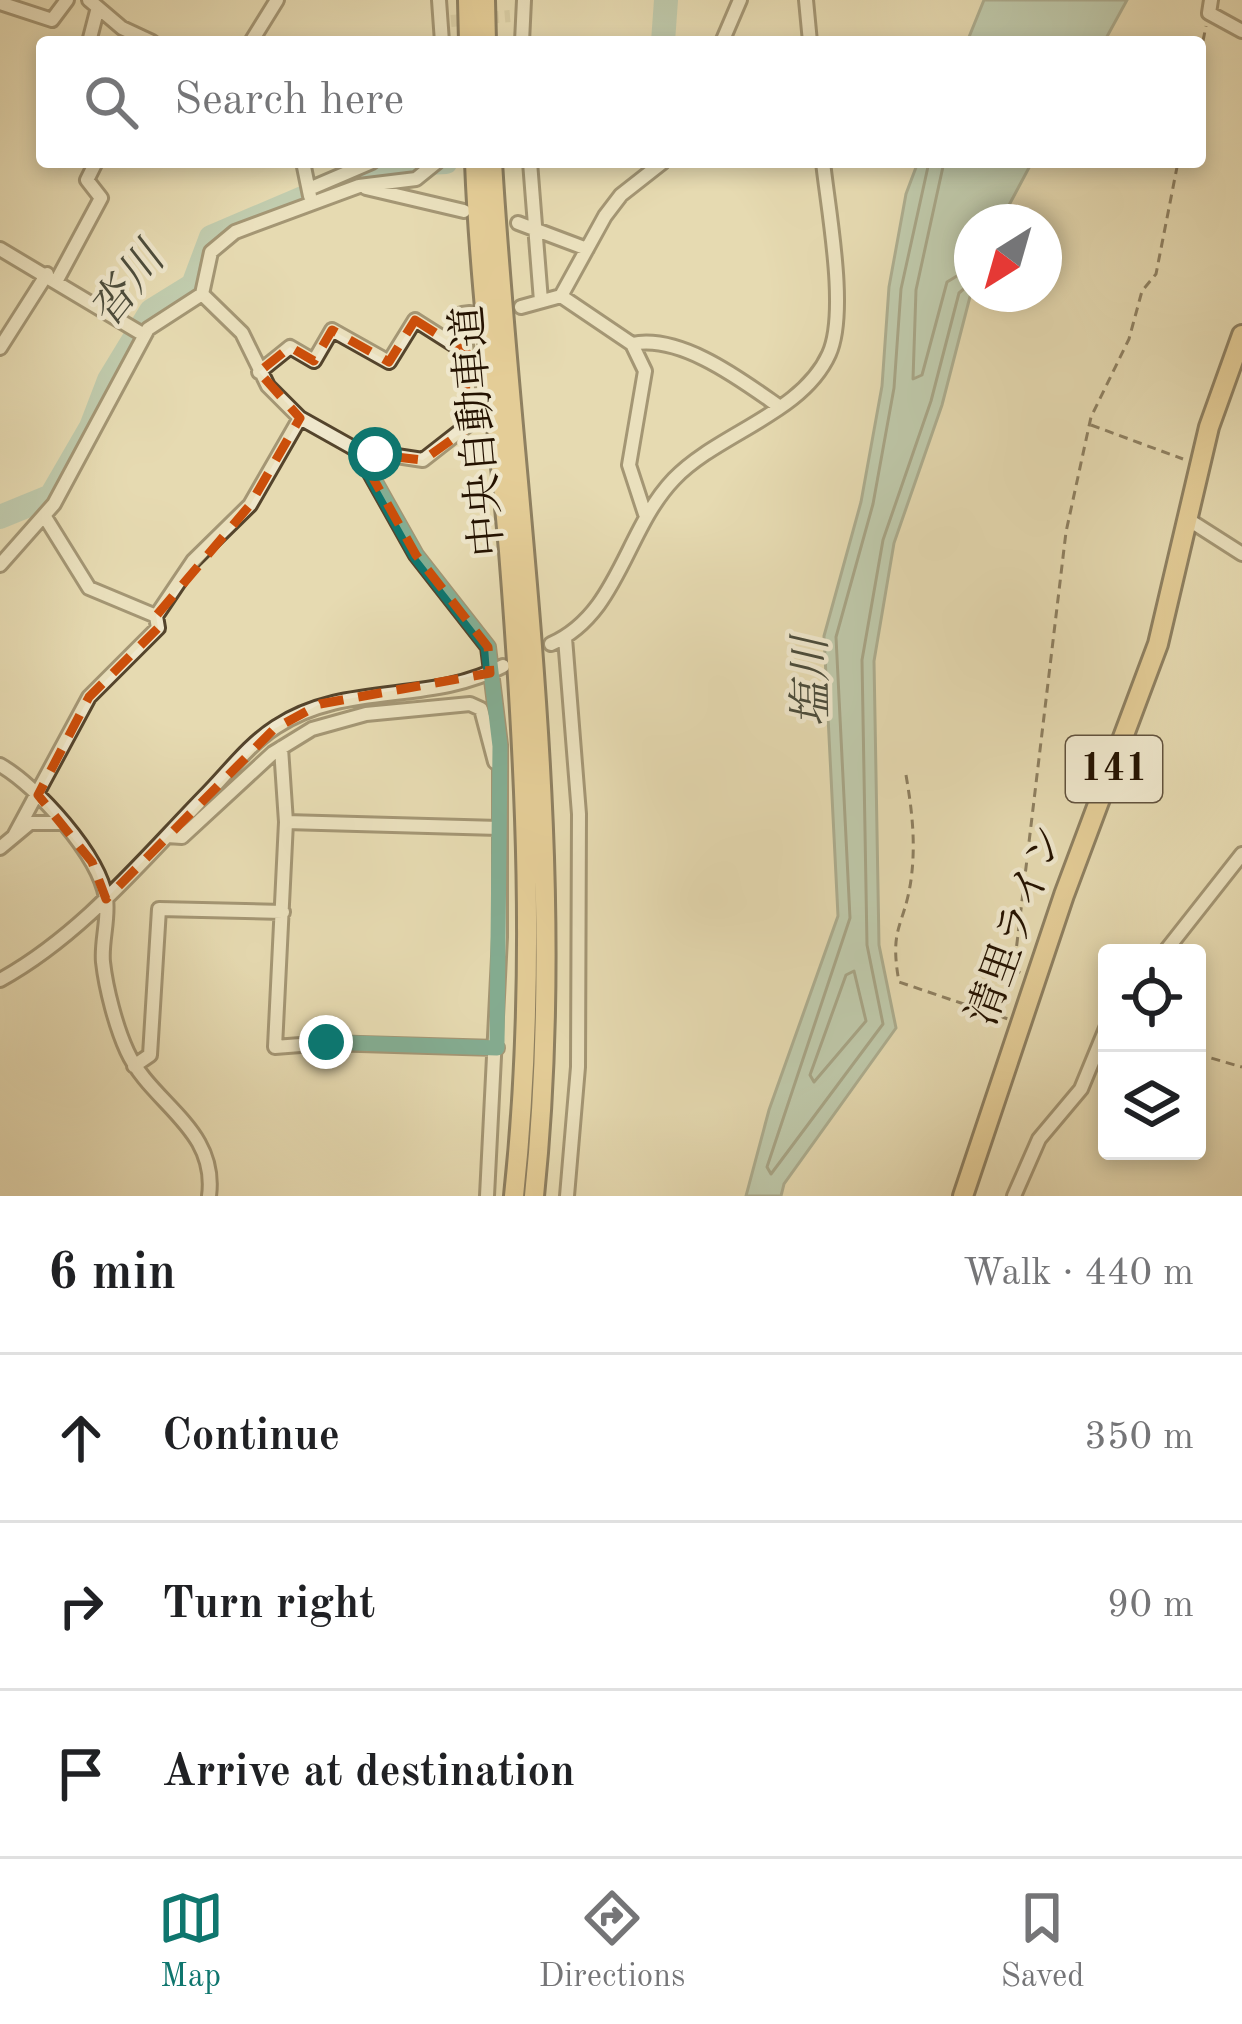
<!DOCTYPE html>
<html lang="en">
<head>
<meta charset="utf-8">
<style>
  :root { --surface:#fff; --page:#f6f6f6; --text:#202124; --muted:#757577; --line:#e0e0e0; --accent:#0f766e }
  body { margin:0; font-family:"Old Standard TT","Noto Serif JP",serif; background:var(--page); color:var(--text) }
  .controls { position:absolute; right:36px; bottom:36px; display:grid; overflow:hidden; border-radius:12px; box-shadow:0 6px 18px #0003 }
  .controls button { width:108px; height:108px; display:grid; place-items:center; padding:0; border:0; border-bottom:3px solid var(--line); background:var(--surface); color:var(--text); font:60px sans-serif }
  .compass { position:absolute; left:954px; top:204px; width:108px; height:108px; border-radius:50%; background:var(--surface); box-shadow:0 6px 18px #0003; rotate:217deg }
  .stop { position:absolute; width:36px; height:36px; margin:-27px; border:9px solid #0f766e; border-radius:50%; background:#fff }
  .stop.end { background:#0f766e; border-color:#fff; box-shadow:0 3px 12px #0008 }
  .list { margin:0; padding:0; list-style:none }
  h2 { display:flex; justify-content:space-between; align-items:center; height:156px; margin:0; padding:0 48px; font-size:51px }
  h2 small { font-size:39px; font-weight:400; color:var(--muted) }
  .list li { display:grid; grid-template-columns:78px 1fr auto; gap:36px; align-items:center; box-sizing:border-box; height:168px; padding:0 48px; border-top:3px solid var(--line) }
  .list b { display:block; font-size:45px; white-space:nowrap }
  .list em { font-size:39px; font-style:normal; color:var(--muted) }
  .icon { flex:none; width:66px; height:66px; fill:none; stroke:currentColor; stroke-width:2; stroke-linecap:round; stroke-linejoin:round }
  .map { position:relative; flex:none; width:1242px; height:1196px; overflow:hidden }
  .search { position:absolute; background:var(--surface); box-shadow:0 6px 18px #0003; left:36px; right:36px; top:36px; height:132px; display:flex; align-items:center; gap:30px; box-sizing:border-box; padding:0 42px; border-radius:12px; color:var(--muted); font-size:45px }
  .sheet { height:660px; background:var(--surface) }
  nav { display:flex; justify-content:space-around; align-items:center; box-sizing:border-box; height:168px; border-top:3px solid var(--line); background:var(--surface); font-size:33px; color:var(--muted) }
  nav a { display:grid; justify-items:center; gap:6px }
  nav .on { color:var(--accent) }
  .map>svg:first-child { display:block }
  .water { fill:#96bbac; stroke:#687767; stroke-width:3 }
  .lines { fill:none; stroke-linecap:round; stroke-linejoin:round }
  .shore { stroke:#5d6656; stroke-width:3 }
  .river { stroke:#96bbac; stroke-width:24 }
  .minor-tunnel { stroke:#c9bc96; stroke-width:12; stroke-dasharray:12 6; stroke-linecap:butt }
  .minor-casing { stroke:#54442c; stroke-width:18 }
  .highway-casing { stroke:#241200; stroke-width:24 }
  .path { stroke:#241200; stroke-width:3; stroke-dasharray:9 6; stroke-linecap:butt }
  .minor { stroke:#efe7cc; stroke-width:12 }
  .highway { stroke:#e3bd78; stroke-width:18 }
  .route { stroke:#0f766e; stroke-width:15 }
  .marked { fill:none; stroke:#cb4e0a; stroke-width:9; stroke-dasharray:24 15; stroke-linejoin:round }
  .labels { text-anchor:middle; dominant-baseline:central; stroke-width:9; stroke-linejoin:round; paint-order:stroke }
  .shield { fill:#efe7cc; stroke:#61523d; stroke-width:3 }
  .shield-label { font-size:39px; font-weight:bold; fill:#241200 }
  .street-label { font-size:42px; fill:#241200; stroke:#efe7cc }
  .water-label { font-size:45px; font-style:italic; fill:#4c4d3c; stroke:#efe7cc }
</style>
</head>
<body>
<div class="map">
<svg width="1242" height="1196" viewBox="0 0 1242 1196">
  <rect width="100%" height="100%" fill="#e6dab1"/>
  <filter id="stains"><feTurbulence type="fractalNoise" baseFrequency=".00167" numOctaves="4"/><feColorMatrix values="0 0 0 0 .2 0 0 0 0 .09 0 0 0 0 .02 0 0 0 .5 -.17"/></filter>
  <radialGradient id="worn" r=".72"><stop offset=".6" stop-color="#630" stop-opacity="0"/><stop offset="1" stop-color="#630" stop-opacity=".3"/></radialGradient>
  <path class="water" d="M984 0H1127L1104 42H967Z
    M918 162H1032L1000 222H972V289L942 405 894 543 874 661 879 945 896 1028 784 1184 781 1196H746L769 1110 838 916 824 636 861 502 882 386 889 287 906 194Z"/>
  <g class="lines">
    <path class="shore" d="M929 162 901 289 894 388 873 504 836 637 850 918 767 1167 771 1174 883 1024 867 945 862 660 883 540 931 401 959 293 972 282
      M944 162 916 290 913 379 922 375 947 282 972 267
      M854 971 866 1021 814 1082 810 1075 846 975Z"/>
    <path class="river" d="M663 42 666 0
      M0 517 51 496 91 427 109 380 151 311 193 285 211 237 352 177 404 178 427 163 446 162"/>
    <path class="minor-tunnel" d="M451 21 510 16"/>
    <defs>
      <path id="minor" d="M89 0 122 28 152 42
        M439 0 442 42
        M806 0 810 42
        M1211 0 1209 13 1242 31
        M0 3 52 20 67 0
        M89 42 97 11
        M251 42 277 0
        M522 42 524 0
        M722 42 740 0
        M303 162 310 196
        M530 162 541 301
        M366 188 464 211
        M309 189 372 162
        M518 223 587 249
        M0 249 144 335
        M57 280 101 198 87 180 96 162
        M202 294 242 333 268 386 300 418 357 450 423 460 469 424 467 353
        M561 296 632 344 645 371 629 465 645 514
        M521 307 561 296 605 216 621 195 663 162
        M632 344C680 334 740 379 777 405
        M0 348 47 274
        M259 372 290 347 314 361 332 330 389 362 415 320 467 353 462 314 470 313
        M357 450 416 555 488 647 500 745V937L487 1196
        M45 517 89 588 156 616
        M1189 520 1242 554
        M0 565 54 504 148 329 202 294 211 252 235 232 359 186 416 179 437 162
        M565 638 579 814 578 1067 567 1196
        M551 644C619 614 625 530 674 479 718 433 802 414 829 354 848 312 828 209 823 162
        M281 748 286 822 275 1047 326 1043 497 1048
        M0 765C37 786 99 855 106 898 109 919 101 942 103 962 106 989 116 1027 127 1051 151 1104 218 1128 209 1196
        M286 822 499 828
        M14 836 89 697 158 628 156 616 193 561 250 505 300 418
        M167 836 182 837 273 753 312 729 366 714 470 704 481 709 495 762
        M0 848 30 823H59
        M1164 953 1242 854
        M0 980C80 936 141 862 204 797 227 774 248 745 276 727 346 681 430 705 503 666
        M134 1066 150 1055 159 909 283 912
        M1014 1196 1039 1139 1081 1089 1107 1026"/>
      <path id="highway" d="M468 0 469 42
        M485 0 486 42
        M475 162C480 292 498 422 509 551 526 766 537 982 514 1196
        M492 162C513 508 570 849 534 1196
        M963 1196 1064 895 1158 644 1209 427 1242 335"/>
    </defs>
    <use href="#minor" class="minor-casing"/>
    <use href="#highway" class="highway-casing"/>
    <path class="path" d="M1200 56 1206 26
      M1091 425 1183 459
      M906 775C912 810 916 843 911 880 904 928 889 926 899 982L1008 1019
      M1020 973 1014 968 1066 532 1091 417 1129 339 1142 291 1156 274 1178 162
      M1197 1054 1242 1067"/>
    <use href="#minor" class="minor"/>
    <use href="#highway" class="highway"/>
  </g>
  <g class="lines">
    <path class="route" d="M326 1042 497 1048V1043L500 746 488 647 416 555 357 450 375 454"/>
  </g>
  <path d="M0 0H1242V1196H0ZM415 320 467 353 464 431 423 460 359 453 416 555 488 647 490 673 320 704 274 729 106 899 92 862 38 795 89 697 158 628 156 616 250 505 300 418 259 372 290 347 314 361 332 330 389 362Z" fill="#e6dab1" fill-opacity=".55" fill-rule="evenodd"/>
  <path class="marked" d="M415 320 467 353 464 431 423 460 359 453 416 555 488 647 490 673 320 704 274 729 106 899 92 862 38 795 89 697 158 628 156 616 250 505 300 418 259 372 290 347 314 361 332 330 389 362Z"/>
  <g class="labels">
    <rect class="shield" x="1066" y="736" width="96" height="66" rx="9"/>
    <g class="shield-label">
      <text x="1114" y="769">141</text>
    </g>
    <g class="street-label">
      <text transform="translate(480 431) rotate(-95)">中央自動車道</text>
      <text transform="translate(1018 926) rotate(-70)">清里ライン</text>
    </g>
    <g class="water-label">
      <text transform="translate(129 287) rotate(-52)">沓川</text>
      <text transform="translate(814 682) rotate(-91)">塩川</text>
    </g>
  </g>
  <rect width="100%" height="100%" filter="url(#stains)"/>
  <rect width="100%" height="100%" fill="url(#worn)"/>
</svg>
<div class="controls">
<button><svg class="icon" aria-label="locate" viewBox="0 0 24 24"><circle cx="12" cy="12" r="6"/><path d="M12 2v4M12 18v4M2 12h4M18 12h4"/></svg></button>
<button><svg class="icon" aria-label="layers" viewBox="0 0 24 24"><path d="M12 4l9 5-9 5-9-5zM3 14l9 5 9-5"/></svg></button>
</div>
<svg class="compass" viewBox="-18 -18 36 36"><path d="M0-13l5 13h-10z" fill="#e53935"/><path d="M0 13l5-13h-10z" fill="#757577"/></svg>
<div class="stop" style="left:375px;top:454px"></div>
<div class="stop end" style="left:326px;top:1042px"></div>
<div class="search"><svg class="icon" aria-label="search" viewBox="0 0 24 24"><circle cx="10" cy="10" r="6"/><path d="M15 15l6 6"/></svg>Search here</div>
</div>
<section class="sheet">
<h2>6 min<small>Walk · 440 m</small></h2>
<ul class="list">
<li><svg class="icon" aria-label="ahead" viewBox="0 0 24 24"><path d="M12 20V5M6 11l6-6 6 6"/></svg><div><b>Continue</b></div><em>350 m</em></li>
<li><svg class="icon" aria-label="right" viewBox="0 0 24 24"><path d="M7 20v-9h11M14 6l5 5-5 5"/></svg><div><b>Turn right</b></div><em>90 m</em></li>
<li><svg class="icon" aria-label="arrive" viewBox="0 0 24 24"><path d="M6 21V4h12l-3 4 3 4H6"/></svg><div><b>Arrive at destination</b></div></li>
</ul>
</section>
<nav>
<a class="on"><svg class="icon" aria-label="map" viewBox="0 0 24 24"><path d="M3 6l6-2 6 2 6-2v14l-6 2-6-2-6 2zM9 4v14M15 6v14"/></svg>Map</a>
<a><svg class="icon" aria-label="directions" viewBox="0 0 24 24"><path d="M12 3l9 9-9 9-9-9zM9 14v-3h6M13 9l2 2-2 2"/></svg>Directions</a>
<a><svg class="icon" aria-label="saved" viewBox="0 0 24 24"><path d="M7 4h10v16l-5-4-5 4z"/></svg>Saved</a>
</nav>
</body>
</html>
